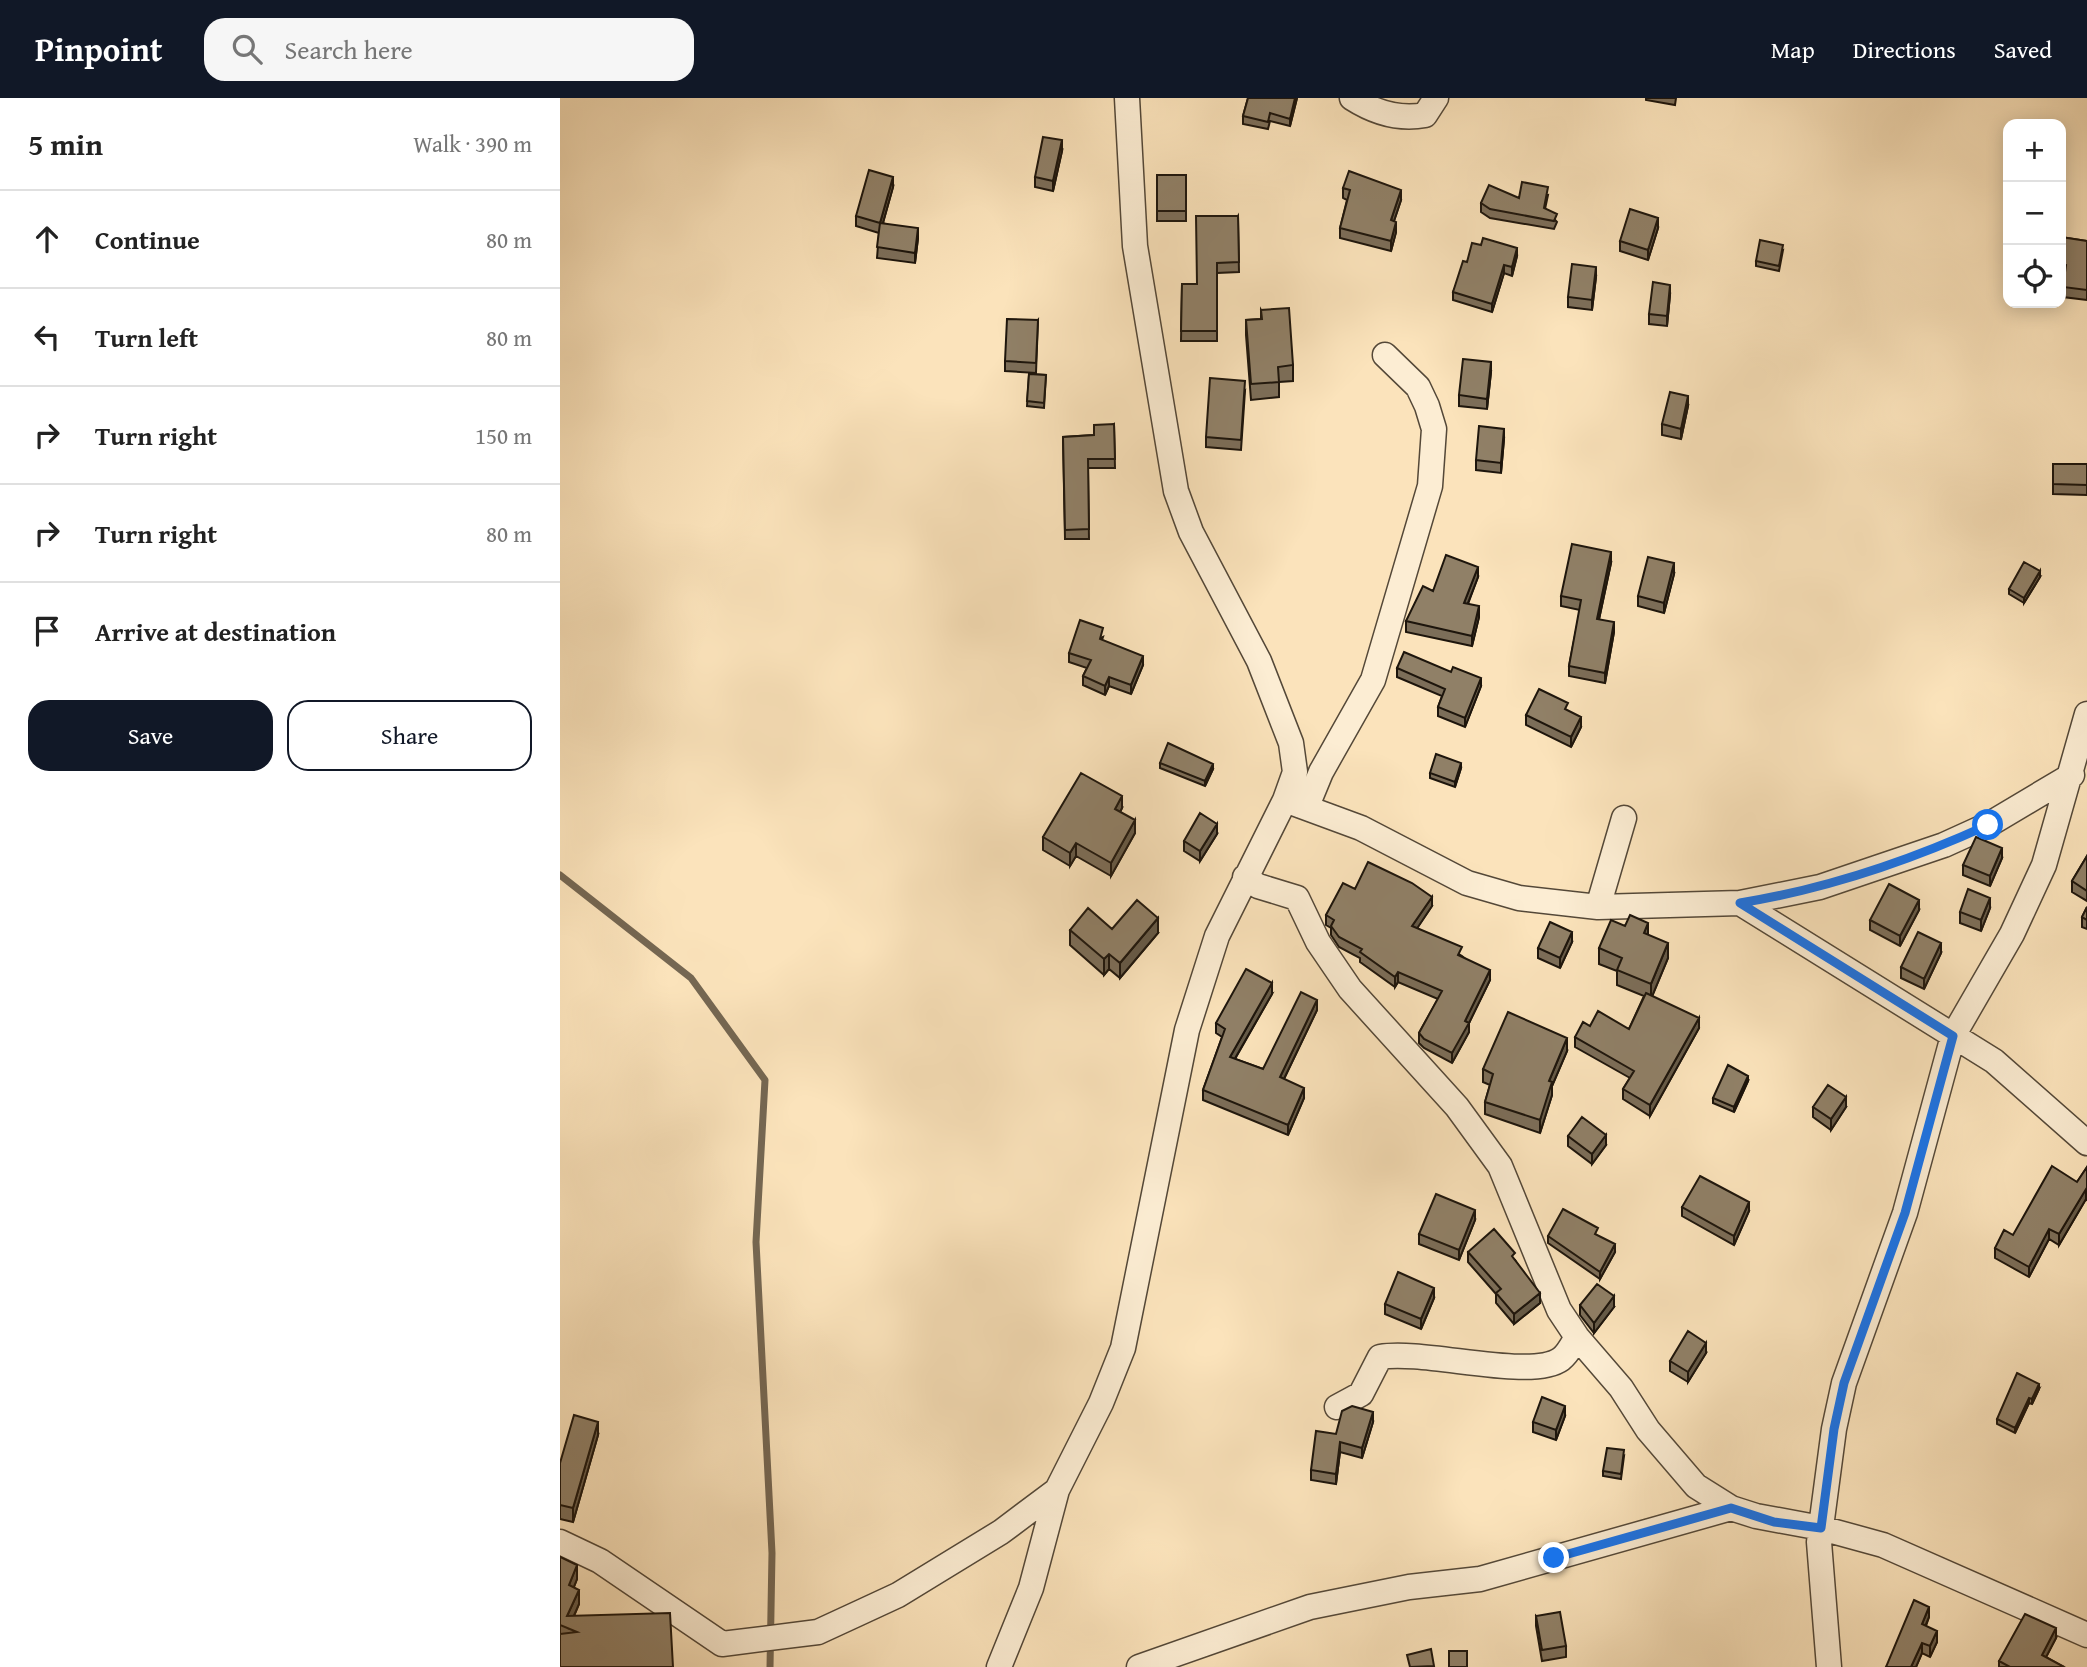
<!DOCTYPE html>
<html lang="en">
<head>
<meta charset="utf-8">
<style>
  :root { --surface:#fff; --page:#f6f6f6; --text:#222; --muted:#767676; --line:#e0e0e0; --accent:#111827 }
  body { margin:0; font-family:"Gentium Book Plus",serif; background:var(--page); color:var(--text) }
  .controls { position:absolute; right:21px; top:21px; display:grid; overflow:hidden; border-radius:14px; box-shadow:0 4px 18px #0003 }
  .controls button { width:63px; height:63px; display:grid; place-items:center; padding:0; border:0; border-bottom:2px solid var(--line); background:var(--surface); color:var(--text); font:35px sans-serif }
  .stop { position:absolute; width:21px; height:21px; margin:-16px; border:5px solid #1a73e8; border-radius:50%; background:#fff }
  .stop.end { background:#1a73e8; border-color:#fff; box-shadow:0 2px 7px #0008 }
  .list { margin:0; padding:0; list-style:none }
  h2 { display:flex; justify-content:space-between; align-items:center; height:91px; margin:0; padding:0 28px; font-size:30px }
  h2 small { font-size:23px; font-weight:400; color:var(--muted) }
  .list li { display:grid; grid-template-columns:46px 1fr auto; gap:21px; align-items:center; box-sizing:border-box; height:98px; padding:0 28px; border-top:2px solid var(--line) }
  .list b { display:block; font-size:26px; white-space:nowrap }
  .list em { font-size:23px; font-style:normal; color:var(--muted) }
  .actions { display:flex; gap:14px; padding:21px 28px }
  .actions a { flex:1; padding:16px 0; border:2px solid var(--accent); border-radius:21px; text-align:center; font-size:24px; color:var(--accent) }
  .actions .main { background:var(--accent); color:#fff }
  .icon { flex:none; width:38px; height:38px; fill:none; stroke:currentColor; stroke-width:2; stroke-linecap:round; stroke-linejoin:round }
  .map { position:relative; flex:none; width:1527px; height:1569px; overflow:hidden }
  header { display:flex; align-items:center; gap:42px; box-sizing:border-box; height:98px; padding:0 35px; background:var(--accent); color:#fff }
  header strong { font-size:33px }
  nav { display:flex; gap:38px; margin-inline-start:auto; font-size:24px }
  .search { width:490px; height:63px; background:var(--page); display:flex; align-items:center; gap:18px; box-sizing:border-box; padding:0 24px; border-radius:21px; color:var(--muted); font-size:26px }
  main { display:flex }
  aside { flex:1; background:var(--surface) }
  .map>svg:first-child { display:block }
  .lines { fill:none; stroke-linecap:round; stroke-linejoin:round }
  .stream { stroke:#756752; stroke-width:7 }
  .street-casing { stroke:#544838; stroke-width:27 }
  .street { stroke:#fcedd3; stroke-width:24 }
  .wall { fill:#7c6e59; stroke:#1d150c; stroke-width:2 }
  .shaded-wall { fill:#655a48; stroke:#1d150c; stroke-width:2 }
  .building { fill:#908067; stroke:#1d150c; stroke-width:2 }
  .route { stroke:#1a73e8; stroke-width:9 }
</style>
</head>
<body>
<header>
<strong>Pinpoint</strong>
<div class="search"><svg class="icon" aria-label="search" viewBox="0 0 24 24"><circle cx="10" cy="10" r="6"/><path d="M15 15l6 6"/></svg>Search here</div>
<nav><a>Map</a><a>Directions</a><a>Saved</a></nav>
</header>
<main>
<aside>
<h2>5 min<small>Walk · 390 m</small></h2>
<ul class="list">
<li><svg class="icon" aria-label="ahead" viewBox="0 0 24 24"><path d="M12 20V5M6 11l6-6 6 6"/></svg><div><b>Continue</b></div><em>80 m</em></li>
<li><svg class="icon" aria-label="left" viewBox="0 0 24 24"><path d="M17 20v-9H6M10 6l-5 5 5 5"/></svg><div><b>Turn left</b></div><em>80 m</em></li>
<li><svg class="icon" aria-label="right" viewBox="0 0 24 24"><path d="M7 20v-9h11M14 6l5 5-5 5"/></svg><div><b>Turn right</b></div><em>150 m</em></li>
<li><svg class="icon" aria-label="right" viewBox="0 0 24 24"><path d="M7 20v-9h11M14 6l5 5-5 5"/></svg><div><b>Turn right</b></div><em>80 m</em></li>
<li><svg class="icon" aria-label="arrive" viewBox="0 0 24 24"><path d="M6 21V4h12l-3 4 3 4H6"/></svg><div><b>Arrive at destination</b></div></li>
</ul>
<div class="actions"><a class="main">Save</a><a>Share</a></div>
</aside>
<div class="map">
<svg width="1527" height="1569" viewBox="0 0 1527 1569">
  <rect width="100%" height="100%" fill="#fbe3bb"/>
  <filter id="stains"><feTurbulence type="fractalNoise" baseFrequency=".00286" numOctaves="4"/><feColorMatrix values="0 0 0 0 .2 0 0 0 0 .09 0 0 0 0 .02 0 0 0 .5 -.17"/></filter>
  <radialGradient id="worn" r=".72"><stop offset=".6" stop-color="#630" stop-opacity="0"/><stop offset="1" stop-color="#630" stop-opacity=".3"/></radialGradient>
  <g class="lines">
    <path class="stream" d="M0 777 131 880 205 982 196 1144 212 1455 210 1569"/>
    <defs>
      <path id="street" d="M792 0C814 14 839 22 865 17L876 0
        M725 702 801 730 907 785 959 800 1038 809 1180 805 1260 789 1384 747 1428 727 1512 677
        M747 708 761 674 813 582 870 388 874 331 867 308 858 289 825 257
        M685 779 698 788 737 800 758 844 790 891 897 1009 940 1068 999 1212 1017 1239 1061 1290 1088 1332 1136 1388 1171 1410 1196 1418 1261 1430 1323 1447 1527 1537
        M1180 805 1434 963 1527 1045
        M1038 809 1064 720
        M777 1309 801 1296 820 1259C864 1251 971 1283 1001 1261 1008 1256 1012 1247 1017 1239
        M0 1444 40 1463 162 1546 258 1534 297 1516 338 1497 441 1434 497 1392 541 1305 563 1250 627 932 657 838 725 702 735 674 731 645 699 563 631 434 616 393 575 148 567 0
        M439 1569 471 1490 497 1392
        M579 1569 750 1509 849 1489 920 1481 1171 1410
        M1269 1569 1259 1444 1274 1331 1284 1285 1345 1115 1393 938 1452 836 1484 767 1527 616"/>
    </defs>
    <use href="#street" class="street-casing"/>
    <use href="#street" class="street"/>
  </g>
  <path class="wall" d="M688 0H737L730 28 710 23 708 31 683 26V18Z
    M1086 0H1116L1115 7 1086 2Z
    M502 53 493 93 475 89V79Z
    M597 77H626V123H597Z
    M333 89 323 125 358 140 355 165 317 160 319 135 296 128V118Z
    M783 90 841 102 834 123 836 134 831 153 780 140V130L787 102 783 100Z
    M988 97 985 111 997 124 994 131 930 120 921 114V105Z
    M678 118 679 174 657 175V243H621L622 186H637Z
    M1098 130 1088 162 1060 153V143Z
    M1501 139 1527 143V202L1503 199 1504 177H1501Z
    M1223 152 1219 173 1196 168V163Z
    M957 158 952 178 944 175 932 214 893 202V194L907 164Z
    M1036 179 1032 212 1008 209V199Z
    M1110 197 1107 228 1089 226V216Z
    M701 212 733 267V283L719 284V299L691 302 686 237V222L701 221Z
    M478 222 476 275 445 273V263Z
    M931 274 927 311 899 308V297Z
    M469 276 486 277 484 310 467 308Z
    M685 293 681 352 646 349V339Z
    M1128 308 1121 341 1102 337V326Z
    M554 326 555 370H528L529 441H505L503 339 534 337Z
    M944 341 941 375 916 372V362Z
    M1493 366H1527V397L1493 396Z
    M1051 465 1039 521 1054 534 1045 585 1009 578V568L1020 512 1001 508V498Z
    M1114 476 1104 515 1078 508V498Z
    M918 479 908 506 919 519 912 548 846 534V523L873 493Z
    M1480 479 1464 505 1449 496V491Z
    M543 539 542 542 583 567 571 596 549 588 545 597 523 587V578L527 570 509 564V555Z
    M837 570 921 588 905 629 878 618V609L882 598 837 579Z
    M966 617 1021 629 1011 649 966 627Z
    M600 665 653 671 645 688 600 670Z
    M901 670 895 689 870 680V675Z
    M562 710 560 714 575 735 551 778 516 758 510 768 483 752V739Z
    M657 736 640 763 624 753V743Z
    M1527 758V803L1512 794V783Z
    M1442 760 1430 788 1403 777V767Z
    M795 791 872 808 857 830 902 858 930 882 909 925V934L892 965 864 950 859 945V935L878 901 838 884 835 889 800 864V860L779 849 771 837V830L766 827V817Z
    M1527 809V831L1522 829V819Z
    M1430 810 1421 833 1400 825V814Z
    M1359 812 1340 848 1310 832V822Z
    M552 831 598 835 560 880 549 871 544 877 510 847V832Z
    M1088 837 1108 860 1092 898 1139 930 1090 1018 1063 1001V991L1070 980 1015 949V939L1030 928 1069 931 1084 898 1057 887V873L1039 866V850Z
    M1012 844 1000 870 978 860V850Z
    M1381 855 1364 891 1341 880V869Z
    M712 896 675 961 703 971 757 912 724 981 744 1000 728 1037 643 1002V992L662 939 656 935V925Z
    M1007 953 992 988V997L980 1035 925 1016V1004L930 987 923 984V971Z
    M1188 983 1174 1014 1153 1005V1000Z
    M1253 1009H1286L1271 1032 1253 1019Z
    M1008 1038 1046 1047 1032 1066 1008 1048Z
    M1527 1069V1102L1526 1101 1499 1147 1489 1141 1469 1179 1435 1160V1150L1453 1137 1517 1084Z
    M1122 1109 1189 1113 1174 1147 1122 1118Z
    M915 1122 899 1162 859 1146V1136Z
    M988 1138H1038L1055 1154 1040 1181 988 1145Z
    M908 1154 955 1162 980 1205 954 1226 936 1205V1196L908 1164Z
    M874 1200 861 1231 825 1216V1206Z
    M1020 1207 1054 1209 1034 1235 1020 1217Z
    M1146 1255 1128 1284 1110 1273V1263Z
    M1479 1291 1472 1306 1469 1305 1455 1335 1437 1326V1321Z
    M1005 1318 996 1342 973 1334V1324Z
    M813 1324 802 1360 780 1354 776 1386 751 1382V1372L776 1336Z
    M38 1337 13 1424 0 1421V1365Z
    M1064 1358 1061 1381 1043 1378V1373Z
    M0 1459 17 1481 14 1489 19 1506 14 1518 113 1569H0Z
    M976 1518 1006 1548V1559L982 1563 976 1528Z
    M1369 1519 1366 1528 1377 1544 1370 1559 1362 1555 1356 1569H1326Z
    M1496 1540 1486 1559 1504 1569H1439V1563Z"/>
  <path class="shaded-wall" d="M735 0H737L730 28V21Z
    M502 42V53L493 93V83Z
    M333 79V89L320 135V125Z
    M841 92V102L831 132V122Z
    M1098 120V130L1088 162V152Z
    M836 124V134L831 153V143Z
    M358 130V140L355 165V155Z
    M957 150V158L952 178V169Z
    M944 167V175L932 214V206Z
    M1036 169V179L1032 212V202Z
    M1110 187V197L1107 228V218Z
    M931 264V274L927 311V301Z
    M1128 298V308L1121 341V331Z
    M944 331V341L941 375V365Z
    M1051 454V465L1037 531V521Z
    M1114 465V476L1104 515V505Z
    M918 469V479L904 515V505Z
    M1480 473V479L1464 505V500Z
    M919 508V519L912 548V538Z
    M1054 524V534L1045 585V575Z
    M583 558V567L571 596V587Z
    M549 579V588L545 597V588Z
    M921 580V588L905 629V620Z
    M1021 619V629L1011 649V639Z
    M901 665V670L895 689V684Z
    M653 666V671L645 688V683Z
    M562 698V710L555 724V711Z
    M575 722V735L551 778V765Z
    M657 726V736L640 763V753Z
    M516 745V758L510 768V755Z
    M1442 750V760L1430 788V778Z
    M872 799V808L852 838V828Z
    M1430 800V810L1421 833V822Z
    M1359 802V812L1340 848V838Z
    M598 820V835L560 880V865Z
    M1088 825V840L1084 835Z
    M1012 834V844L1000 870V860Z
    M1108 845V860L1091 901V886Z
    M1381 845V855L1364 891V881Z
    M549 856V871L544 877V861Z
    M930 872V882L909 925V934L892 965V955L905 923Z
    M838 874V884L835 889V879Z
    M712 885V896L670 969V959Z
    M757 902V912L720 989V979Z
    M1139 920V930L1090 1018V1007Z
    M1007 940V953L992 988V997L980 1035V1022L989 983Z
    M1188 978V983L1174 1014V1009Z
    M744 990V1000L728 1037V1027Z
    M1286 999V1009L1271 1032V1021Z
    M1046 1037V1047L1032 1066V1056Z
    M1526 1091V1101L1499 1147V1136Z
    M1189 1104V1113L1174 1147V1138Z
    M915 1112V1122L899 1162V1152Z
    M1489 1131V1141L1469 1179V1169Z
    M1055 1146V1154L1040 1181V1174Z
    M874 1190V1200L861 1231V1221Z
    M980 1195V1205L954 1226V1216Z
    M1054 1198V1209L1034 1235V1225Z
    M1146 1245V1255L1128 1284V1274Z
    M1479 1286V1291L1472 1306V1301Z
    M1469 1300V1305L1455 1335V1330Z
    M1005 1308V1318L996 1342V1332Z
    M813 1314V1324L802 1360V1350Z
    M38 1324V1337L13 1424V1410Z
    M780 1344V1354L776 1386V1376Z
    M17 1467V1481L9 1501V1487Z
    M19 1492V1506L8 1531 7 1518Z
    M1369 1509V1519L1362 1536V1526Z
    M1496 1530V1540L1482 1567V1557Z
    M1377 1533V1544L1370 1559V1548Z
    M1362 1545V1555L1356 1569H1351Z"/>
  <path class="building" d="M688 0H735L730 21 710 15 708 24 683 18Z
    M483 39 502 42 493 83 475 79Z
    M309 72 333 79 320 125 296 118Z
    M789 73 841 92 831 122 836 124 831 143 780 130 790 92 783 90Z
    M597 77H626V113H597Z
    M962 84 988 89 984 110 997 116 994 123 930 111 921 105 929 87 959 100Z
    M1070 111 1098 120 1088 152 1060 143Z
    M636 118H678L679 164 657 165V233H621L622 186H637Z
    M320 125 358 130 355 155 317 149Z
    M1501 139 1527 143V192L1503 189 1506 167 1501 166Z
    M923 140 957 150 952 169 944 167 932 206 893 194 903 163 907 164 912 145 921 147Z
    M1200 142 1223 147 1219 168 1196 163Z
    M1012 166 1036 169 1032 202 1008 199Z
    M1093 184 1110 187 1107 218 1089 216Z
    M729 210 733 267 718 269 719 284 691 286 686 222 702 221 701 212Z
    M447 221 478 222 476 265 445 263Z
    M903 261 931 264 927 301 899 297Z
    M469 276 486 277 484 305 467 303Z
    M650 280 685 283 681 342 646 339Z
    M1110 294 1128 298 1121 331 1102 326Z
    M554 326 555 361H528L529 431 505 432 503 339 534 337V327Z
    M919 328 944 331 941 365 916 362Z
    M1493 366H1527V387L1493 386Z
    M1012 446 1051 454 1037 521 1054 524 1045 575 1009 568 1021 502 1001 498Z
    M886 457 918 469 904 505 919 508 912 538 846 523 863 488 873 493Z
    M1088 459 1114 465 1104 505 1078 498Z
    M1464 464 1480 473 1464 500 1449 491Z
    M520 522 543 530 540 541 583 558 571 587 549 579 545 588 523 578 531 562 509 555Z
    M844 554 891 574 893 569 921 580 905 620 878 609 885 591 837 570Z
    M979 591 1008 605 1005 611 1021 619 1011 639 966 617Z
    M608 645 653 666 645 683 600 665Z
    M876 656 901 665 895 684 870 675Z
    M521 675 562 698 555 711 575 722 551 765 516 745 510 755 483 739Z
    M640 715 657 726 640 753 624 743Z
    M1416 739 1442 750 1430 778 1403 767Z
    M1527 758V793L1512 783Z
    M808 764 852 785 872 799 852 828 902 849 898 857 930 872 905 923 909 925 892 955 864 941 859 935 882 893 838 874 835 879 800 854 802 851 779 839 771 828 774 822 766 817 783 785 795 791Z
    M1329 786 1359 802 1340 838 1310 822Z
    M1408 791 1430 800 1421 822 1400 814Z
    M577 802 598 820 560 865 549 856 544 861 510 832 528 810 552 831Z
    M1527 809V822L1522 819Z
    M1070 817 1088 825 1084 835 1108 845 1091 886 1057 872 1062 860 1039 850 1051 822 1065 828Z
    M990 824 1012 834 1000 860 978 850Z
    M1358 834 1381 845 1364 881 1341 869Z
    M686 871 712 885 670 959 703 971 741 894 757 902 720 979 744 990 728 1027 643 992 665 931 656 925Z
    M1086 895 1139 920 1090 1007 1063 991 1074 973 1015 939 1023 924 1030 928 1038 913 1069 931Z
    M948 914 1007 940 989 983 992 984 980 1022 925 1004 933 976 923 971Z
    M1168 967 1188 978 1174 1009 1153 1000Z
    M1268 987 1286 999 1271 1021 1253 1009Z
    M1022 1019 1046 1037 1032 1056 1008 1038Z
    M1492 1068 1517 1084 1527 1069V1092L1526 1091 1499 1136 1489 1131 1469 1169 1435 1150 1444 1132 1453 1137Z
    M1140 1078 1189 1104 1174 1138 1122 1109Z
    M876 1096 915 1112 899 1152 859 1136Z
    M1003 1111 1038 1130 1035 1136 1055 1146 1040 1174 988 1138Z
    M934 1131 955 1155 952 1158 980 1195 954 1216 936 1195 941 1191 908 1154Z
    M838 1174 874 1190 861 1221 825 1206Z
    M1037 1186 1054 1198 1034 1225 1020 1207Z
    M1128 1233 1146 1245 1128 1274 1110 1263Z
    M1457 1275 1479 1286 1472 1301 1469 1300 1455 1330 1437 1321Z
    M982 1299 1005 1308 996 1332 973 1324Z
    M792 1308 813 1314 802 1350 780 1344 776 1376 751 1372 756 1333 776 1336 782 1313Z
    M14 1317 38 1324 13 1410 0 1407V1365Z
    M1047 1350 1064 1352 1061 1376 1043 1373Z
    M0 1459 17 1467 9 1487 19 1492 7 1518 110 1515 113 1569H0V1536L17 1534 0 1527Z
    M1354 1502 1369 1509 1362 1526 1377 1533 1370 1548 1362 1545 1351 1569H1326Z
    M1000 1514 1006 1548 982 1552 976 1518Z
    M1465 1516 1496 1530 1482 1557 1504 1569H1450L1439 1563Z
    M871 1551 874 1568 850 1569 847 1557Z
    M889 1553H907V1569H889Z"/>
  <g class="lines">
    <path class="route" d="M994 1460 1171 1410 1214 1424 1261 1430 1274 1331 1284 1285 1345 1115 1393 938 1180 805C1266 791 1349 763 1428 727"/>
  </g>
  <rect width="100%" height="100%" filter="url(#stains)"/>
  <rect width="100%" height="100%" fill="url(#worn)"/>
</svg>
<div class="controls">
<button>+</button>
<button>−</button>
<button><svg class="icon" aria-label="locate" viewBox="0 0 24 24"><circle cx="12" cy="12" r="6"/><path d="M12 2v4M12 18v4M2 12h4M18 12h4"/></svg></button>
</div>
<div class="stop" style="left:1428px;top:727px"></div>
<div class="stop end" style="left:994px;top:1460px"></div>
</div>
</main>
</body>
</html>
